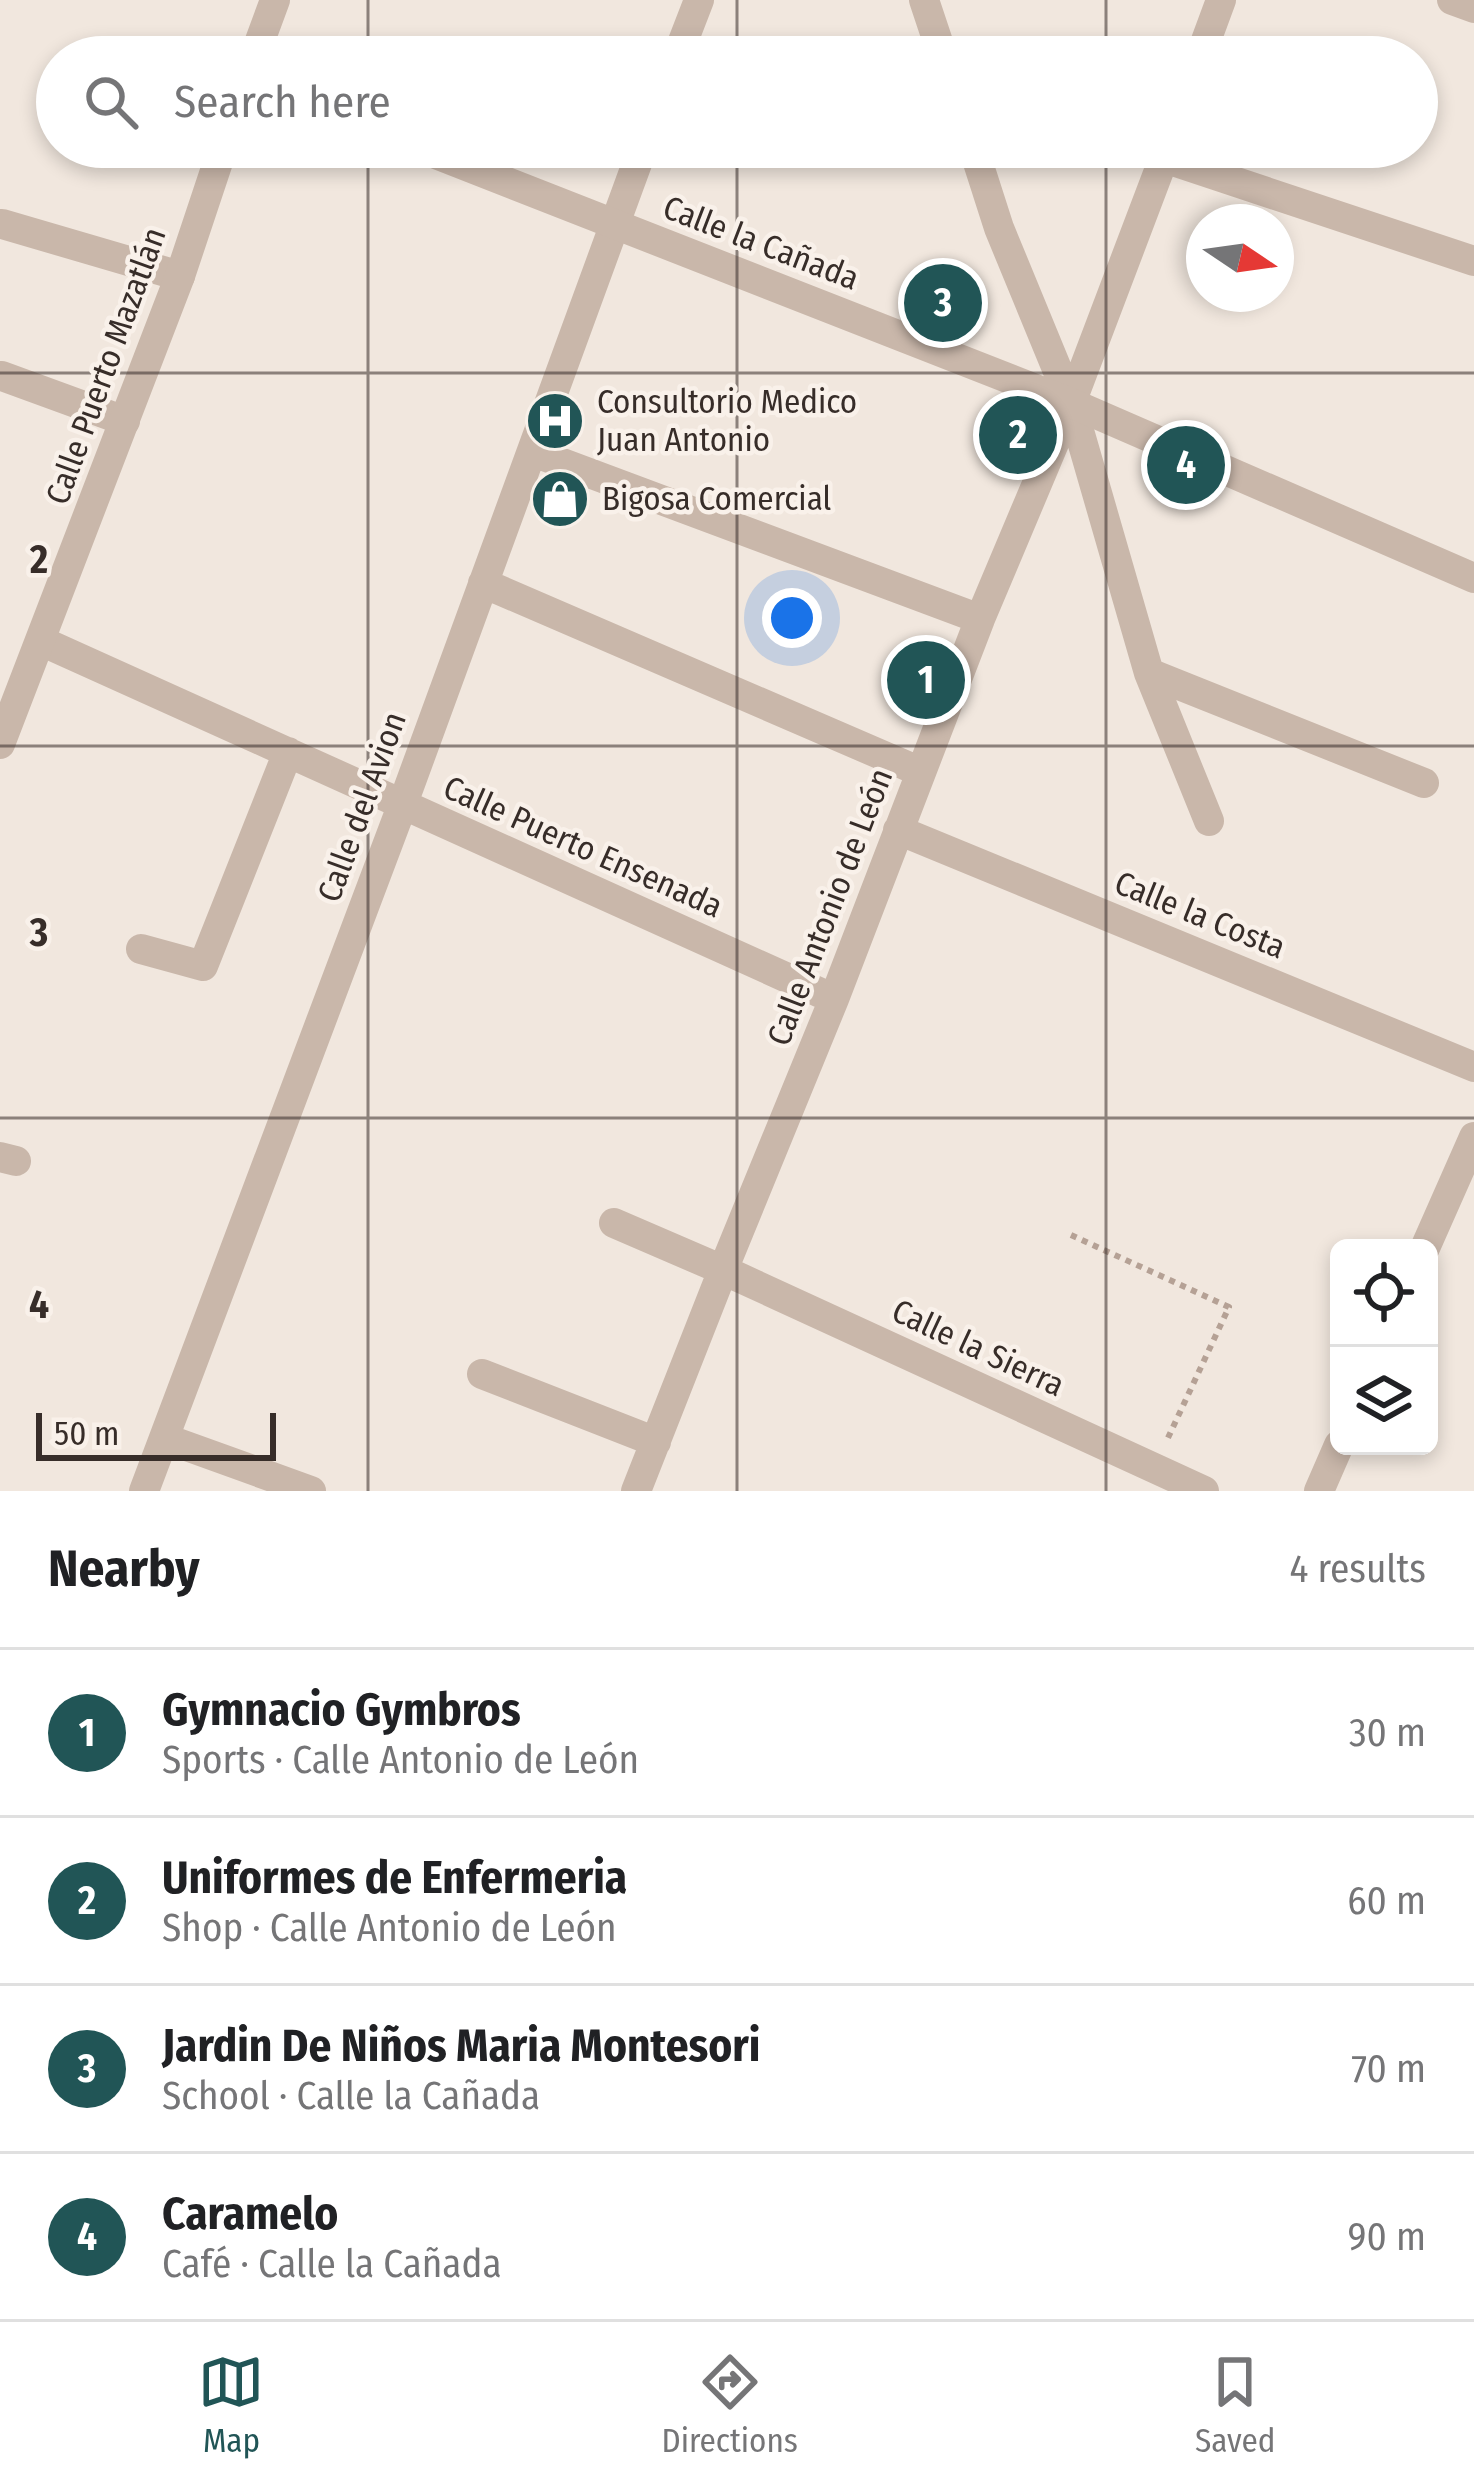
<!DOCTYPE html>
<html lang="en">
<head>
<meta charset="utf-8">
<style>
  :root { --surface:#fff; --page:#f6f6f6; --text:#202124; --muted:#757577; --line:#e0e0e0; --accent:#215556 }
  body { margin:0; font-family:"Fira Sans Condensed",sans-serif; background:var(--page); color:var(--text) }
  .controls { position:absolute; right:36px; bottom:36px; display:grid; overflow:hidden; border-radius:18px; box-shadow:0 6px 18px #0003 }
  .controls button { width:108px; height:108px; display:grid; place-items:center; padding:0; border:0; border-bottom:3px solid var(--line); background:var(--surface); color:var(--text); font:60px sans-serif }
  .compass { position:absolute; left:1186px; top:204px; width:108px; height:108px; border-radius:50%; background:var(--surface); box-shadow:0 6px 18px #0003; rotate:103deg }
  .scale { position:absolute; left:36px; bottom:30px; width:240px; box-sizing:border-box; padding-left:12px; border:6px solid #372d29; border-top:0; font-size:33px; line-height:42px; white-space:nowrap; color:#372d29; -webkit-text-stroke:9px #f9f1ea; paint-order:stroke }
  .you { position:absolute; left:792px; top:618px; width:42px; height:42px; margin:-30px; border:9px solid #fff; border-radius:50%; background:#1a73e8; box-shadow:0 0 0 18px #1a73e833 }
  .badge { display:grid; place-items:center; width:78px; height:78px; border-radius:50%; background:var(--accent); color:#fff; font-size:39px; font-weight:700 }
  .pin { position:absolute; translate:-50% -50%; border:6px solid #fff; box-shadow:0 3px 12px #0006 }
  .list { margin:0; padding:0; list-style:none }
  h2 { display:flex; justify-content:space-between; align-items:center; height:156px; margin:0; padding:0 48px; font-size:51px }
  h2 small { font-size:39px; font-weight:400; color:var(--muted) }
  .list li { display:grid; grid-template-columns:78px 1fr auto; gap:36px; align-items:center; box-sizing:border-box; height:168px; padding:0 48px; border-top:3px solid var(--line) }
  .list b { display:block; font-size:45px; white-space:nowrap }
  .list p { margin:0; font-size:39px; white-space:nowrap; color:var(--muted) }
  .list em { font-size:39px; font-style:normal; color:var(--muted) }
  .icon { flex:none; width:66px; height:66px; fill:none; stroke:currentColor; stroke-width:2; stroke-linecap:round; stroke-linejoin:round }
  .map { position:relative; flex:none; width:1474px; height:1491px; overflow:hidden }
  .search { position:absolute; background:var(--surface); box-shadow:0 6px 18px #0003; left:36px; right:36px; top:36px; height:132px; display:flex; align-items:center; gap:30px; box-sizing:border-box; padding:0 42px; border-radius:66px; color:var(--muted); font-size:45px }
  .sheet { height:828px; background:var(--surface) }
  nav { display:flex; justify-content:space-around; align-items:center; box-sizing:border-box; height:168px; border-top:3px solid var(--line); background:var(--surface); font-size:33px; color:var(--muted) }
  nav a { display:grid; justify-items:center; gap:6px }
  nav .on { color:var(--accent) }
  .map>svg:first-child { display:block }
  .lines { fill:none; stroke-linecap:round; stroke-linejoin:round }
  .path { stroke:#b5a195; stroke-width:6; stroke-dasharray:6 6; stroke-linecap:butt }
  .minor { stroke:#c9b7aa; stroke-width:30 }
  .tertiary { stroke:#c9b7aa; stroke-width:30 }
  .grid { fill:none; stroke:#372d29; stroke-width:3; stroke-opacity:0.55 }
  .labels { text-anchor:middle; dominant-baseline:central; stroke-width:9; stroke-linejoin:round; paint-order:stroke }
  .street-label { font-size:33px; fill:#372d29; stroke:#f9f1ea }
  .poi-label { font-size:33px; fill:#372d29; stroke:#f9f1ea; text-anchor:start }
  .grid-label { font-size:39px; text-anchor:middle; font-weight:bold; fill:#372d29; stroke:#f9f1ea; stroke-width:9; stroke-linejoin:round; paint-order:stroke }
</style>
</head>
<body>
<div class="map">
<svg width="1474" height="1491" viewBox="0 0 1474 1491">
  <rect width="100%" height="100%" fill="#f1e7de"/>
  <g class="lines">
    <path class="path" d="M1071 1235 1229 1307 1167 1440"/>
    <path class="minor" d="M924 0 943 57
      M1452 0 1474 8
      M677 57 699 0
      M1200 57 1221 0
      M973 147 999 228 1071 403 1149 673 1209 821
      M1164 158 1474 261
      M2 224 180 276
      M2 376 125 421
      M533 452 980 619
      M483 583 921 772
      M41 641 834 999
      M1149 673 1424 783
      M898 830 1474 1067
      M141 949 203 966 288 752
      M0 1157 16 1161
      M614 1223 723 1270 1204 1491
      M1425 1248 1474 1137
      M482 1374 656 1442
      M164 1438 311 1491
      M144 1491 402 806 643 147
      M636 1491 723 1270 834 999 980 619 1071 403 1168 147
      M1319 1491 1339 1445"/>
    <path class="tertiary" d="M254 57 275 0
      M418 147 1071 403 1474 578
      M0 744 180 276 223 147"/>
  </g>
  <path class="grid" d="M368 0V57M737 0V57M1106 0V57M368 147V1491M737 147V1491M1106 147V1491M0 373H1474M0 746H1474M0 1118H1474"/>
  <defs>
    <symbol id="hospital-disc" viewBox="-11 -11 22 22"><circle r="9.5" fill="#215556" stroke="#f9f1ea"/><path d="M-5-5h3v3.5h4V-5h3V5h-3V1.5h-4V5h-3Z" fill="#fff"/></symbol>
    <symbol id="shop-disc" viewBox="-11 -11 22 22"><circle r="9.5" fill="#215556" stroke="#f9f1ea"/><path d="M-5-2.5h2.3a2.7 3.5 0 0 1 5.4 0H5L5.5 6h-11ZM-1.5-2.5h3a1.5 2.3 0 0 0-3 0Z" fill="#fff"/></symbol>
  </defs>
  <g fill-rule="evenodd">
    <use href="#hospital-disc" x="522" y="388" width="66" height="66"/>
    <use href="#shop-disc" x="527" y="466" width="66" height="66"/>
  </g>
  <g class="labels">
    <g class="street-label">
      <text transform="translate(761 243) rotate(21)">Calle la Cañada</text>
      <text transform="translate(106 366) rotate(-70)">Calle Puerto Mazatlán</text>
      <text transform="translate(362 807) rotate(-70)">Calle del Avion</text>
      <text transform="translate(583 847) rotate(24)">Calle Puerto Ensenada</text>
      <text transform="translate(830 907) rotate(-69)">Calle Antonio de León</text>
      <text transform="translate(1200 915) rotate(22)">Calle la Costa</text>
      <text transform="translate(978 1348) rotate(25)">Calle la Sierra</text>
    </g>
    <g class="poi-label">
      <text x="597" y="402">Consultorio Medico<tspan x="597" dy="38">Juan Antonio</tspan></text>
      <text x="602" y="499">Bigosa Comercial</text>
    </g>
  </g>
  <g class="grid-label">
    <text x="39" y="573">2</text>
    <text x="39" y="946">3</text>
    <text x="39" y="1318">4</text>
  </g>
</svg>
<div class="controls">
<button><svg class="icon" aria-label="locate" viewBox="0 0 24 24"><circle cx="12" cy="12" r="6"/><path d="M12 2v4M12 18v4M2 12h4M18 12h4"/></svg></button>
<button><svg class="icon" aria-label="layers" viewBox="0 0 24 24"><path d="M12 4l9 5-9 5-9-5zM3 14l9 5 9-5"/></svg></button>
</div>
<svg class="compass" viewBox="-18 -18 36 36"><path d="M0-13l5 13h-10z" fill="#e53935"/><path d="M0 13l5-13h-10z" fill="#757577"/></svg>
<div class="scale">50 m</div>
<div class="you"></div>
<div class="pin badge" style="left:926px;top:680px">1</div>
<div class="pin badge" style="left:1018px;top:435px">2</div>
<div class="pin badge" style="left:943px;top:303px">3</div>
<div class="pin badge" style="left:1186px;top:465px">4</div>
<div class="search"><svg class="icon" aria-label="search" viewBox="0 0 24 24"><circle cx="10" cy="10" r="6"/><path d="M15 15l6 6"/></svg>Search here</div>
</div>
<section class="sheet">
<h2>Nearby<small>4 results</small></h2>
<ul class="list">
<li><span class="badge">1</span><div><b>Gymnacio Gymbros</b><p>Sports · Calle Antonio de León</p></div><em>30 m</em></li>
<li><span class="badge">2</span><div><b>Uniformes de Enfermeria</b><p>Shop · Calle Antonio de León</p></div><em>60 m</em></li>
<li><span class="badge">3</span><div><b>Jardin De Niños Maria Montesori</b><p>School · Calle la Cañada</p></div><em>70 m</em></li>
<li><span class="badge">4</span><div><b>Caramelo</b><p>Café · Calle la Cañada</p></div><em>90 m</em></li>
</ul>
</section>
<nav>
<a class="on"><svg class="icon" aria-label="map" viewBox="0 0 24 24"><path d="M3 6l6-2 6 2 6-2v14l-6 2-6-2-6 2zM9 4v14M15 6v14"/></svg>Map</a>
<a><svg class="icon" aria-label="directions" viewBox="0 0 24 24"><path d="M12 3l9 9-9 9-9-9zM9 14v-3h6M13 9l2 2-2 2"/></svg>Directions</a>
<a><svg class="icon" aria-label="saved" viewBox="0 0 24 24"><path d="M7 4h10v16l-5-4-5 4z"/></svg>Saved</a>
</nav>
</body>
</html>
